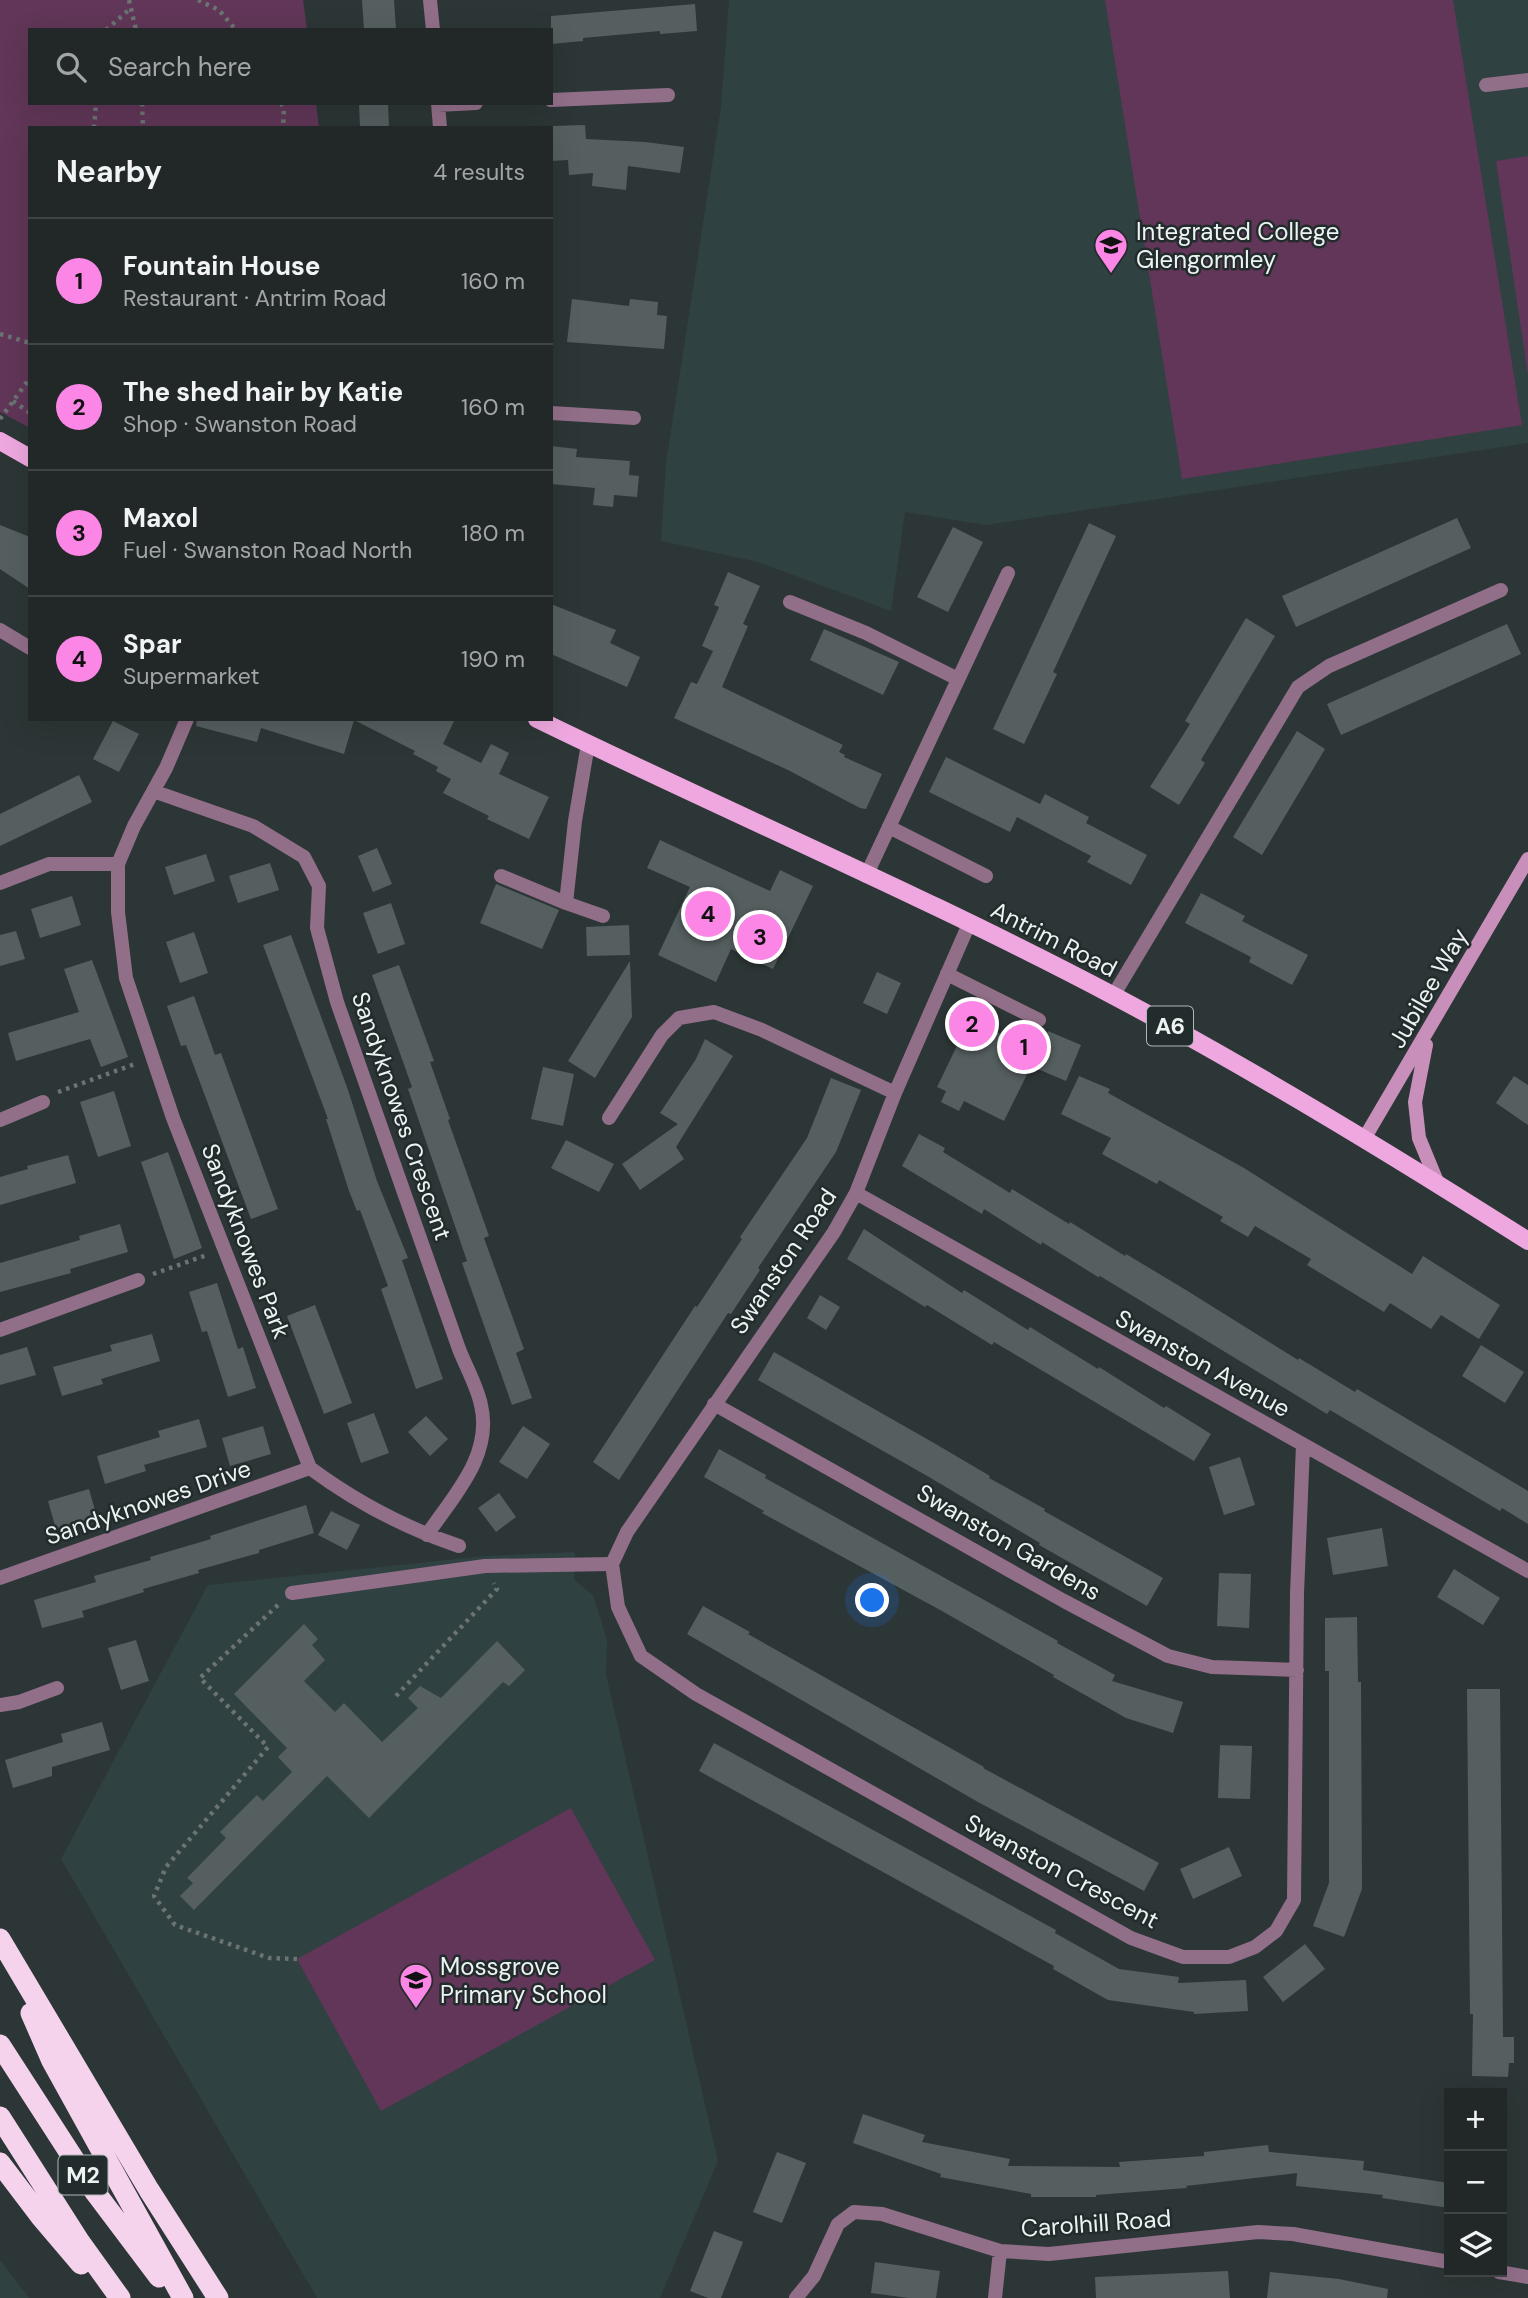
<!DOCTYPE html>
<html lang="en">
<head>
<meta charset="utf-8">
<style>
  :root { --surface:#222828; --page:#2a3030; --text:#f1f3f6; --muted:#a2a6a8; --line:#3f4445; --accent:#fb86e5 }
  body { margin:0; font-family:"DM Sans",sans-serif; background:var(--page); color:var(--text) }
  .controls { position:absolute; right:21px; bottom:21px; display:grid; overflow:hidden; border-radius:0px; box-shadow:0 7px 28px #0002 }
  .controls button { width:63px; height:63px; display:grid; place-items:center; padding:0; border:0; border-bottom:2px solid var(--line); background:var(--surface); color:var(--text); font:35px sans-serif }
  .you { position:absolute; left:873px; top:1601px; width:24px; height:24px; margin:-18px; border:5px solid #fff; border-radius:50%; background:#1a73e8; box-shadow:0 0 0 10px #1a73e833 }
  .badge { display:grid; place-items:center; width:46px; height:46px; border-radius:50%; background:var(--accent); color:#111; font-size:23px; font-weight:700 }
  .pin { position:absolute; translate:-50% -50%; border:4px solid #fff; box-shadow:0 2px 7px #0006 }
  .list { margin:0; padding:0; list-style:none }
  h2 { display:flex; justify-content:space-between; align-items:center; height:91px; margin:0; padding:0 28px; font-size:30px }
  h2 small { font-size:23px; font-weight:400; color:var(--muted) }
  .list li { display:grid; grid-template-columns:46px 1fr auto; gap:21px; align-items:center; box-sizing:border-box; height:126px; padding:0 28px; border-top:2px solid var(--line) }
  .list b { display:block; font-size:26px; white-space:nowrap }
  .list p { margin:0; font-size:23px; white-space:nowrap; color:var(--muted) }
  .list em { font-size:23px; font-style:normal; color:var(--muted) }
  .icon { flex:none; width:38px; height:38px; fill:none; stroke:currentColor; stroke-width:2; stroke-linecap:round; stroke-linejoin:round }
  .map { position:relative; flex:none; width:1528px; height:2298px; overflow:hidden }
  .search { position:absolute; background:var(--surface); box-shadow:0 7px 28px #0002; left:28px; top:28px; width:525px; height:77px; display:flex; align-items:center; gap:18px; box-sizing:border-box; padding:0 24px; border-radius:0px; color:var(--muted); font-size:26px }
  .panel { position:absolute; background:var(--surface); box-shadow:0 7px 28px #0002; left:28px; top:126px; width:525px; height:595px; border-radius:0px }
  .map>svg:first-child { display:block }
  .built { fill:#304141 }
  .green { fill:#613658 }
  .building { fill:#565f60 }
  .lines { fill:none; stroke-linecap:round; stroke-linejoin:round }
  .path { stroke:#6b7373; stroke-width:4.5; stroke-dasharray:3.5 5; stroke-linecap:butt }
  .lane { stroke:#926f89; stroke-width:14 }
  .street { stroke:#926f89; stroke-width:14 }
  .secondary { stroke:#c78fba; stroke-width:14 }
  .primary { stroke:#efa8df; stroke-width:18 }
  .highway { stroke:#f6d3ed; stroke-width:21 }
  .labels { text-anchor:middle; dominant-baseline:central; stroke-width:5; stroke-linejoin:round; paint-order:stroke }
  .shield { fill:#232c2c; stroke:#b0b7b7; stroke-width:2 }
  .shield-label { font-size:23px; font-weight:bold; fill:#edf2f2 }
  .poi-label { font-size:24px; fill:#edf2f2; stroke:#232c2c; text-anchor:start }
  .street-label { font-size:24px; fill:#edf2f2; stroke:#232c2c }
</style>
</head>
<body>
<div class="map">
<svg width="1528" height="2298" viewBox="0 0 1528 2298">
  <rect width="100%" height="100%" fill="#2d3636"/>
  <path class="built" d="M729 0H1528V443L986 525 905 512 891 611 758 562 661 541 666 463 721 107Z
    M575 1552 574 1580 593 1595 607 1640 606 1674 718 2161 660 2298H317L61 1859 208 1585 485 1556Z
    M0 2260 29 2298H0Z"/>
  <path class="green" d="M0 0H303L307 30H30V103H316L319 128H30V428L0 412Z
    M1105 0H1453L1522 425 1182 479Z
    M1528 156V375L1496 161Z
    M571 1808 655 1960 381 2111 297 1959Z"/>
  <path class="building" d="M362 0H394L396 30H364Z
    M695 4 697 31 660 34V31L583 38V41L551 44V16Z
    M359 103H388L389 128H360Z
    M585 125 586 139 645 142 684 147 680 173 628 166 626 190 592 186 593 173 569 175 568 160 551 161 552 126Z
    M572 299 629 306 630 299 658 302 657 315 667 316 664 349 567 342Z
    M551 446 577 449 576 457 630 461 629 475 639 476 637 497 614 495 613 507 593 505 595 488 551 484Z
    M1457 518 1471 548 1296 627 1282 596Z
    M1089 523 1116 536 1053 672 1057 674 1024 744 993 729Z
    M0 525 30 537V589L0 569Z
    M953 527 983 542 948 612 917 597Z
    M728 572 760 586 743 624 748 626 722 687 843 745 839 752 845 755 844 757 882 774 866 809 860 808 788 770 674 718 691 682 697 684 713 651 702 646 719 607 714 605Z
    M551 604 616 630 610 643 640 657 627 687 551 654Z
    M1246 618 1275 636 1201 760 1205 763 1179 805 1150 787 1190 724 1185 721Z
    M1507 624 1521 654 1341 735 1327 704Z
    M824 629 899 662 883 695 810 660Z
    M197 719H455L443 744 481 763 491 744 509 753 499 774 549 797 529 839 487 819 489 816 443 793 451 779 436 771 438 767 413 754 415 751 354 720 344 754 261 728 257 742 196 726Z
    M113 721 139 734 119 772 93 759Z
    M1297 731 1325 749 1262 855 1233 837Z
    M946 757 1040 804 1045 794 1089 817 1086 823 1147 855 1131 885 1087 862 1091 856 1017 817 1010 832 929 792Z
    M79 775 92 802 0 846V814Z
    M660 840 770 891 780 870 813 886 773 969 731 949 716 982 658 955 690 887 647 868Z
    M377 848 392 884 373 892 358 856Z
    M206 854 215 881 174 895 165 867Z
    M270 863 279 890 238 903 229 876Z
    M496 884 559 910 542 949 480 923Z
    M1201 893 1245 916 1242 921 1308 955 1292 985 1249 962 1251 957 1185 923Z
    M72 896 81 925 40 938 31 909Z
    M391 903 405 944 378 954 363 913Z
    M629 925 630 955 587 956 586 927Z
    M16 931 25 959 0 966V935Z
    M194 932 208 973 180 983 166 942Z
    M291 935 348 1090 377 1181 408 1258 402 1260 443 1379 416 1389 381 1289 388 1286 360 1210 357 1211 349 1191 326 1119H328L263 945Z
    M92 960 128 1057 101 1067 90 1039 16 1061 8 1033 79 1012 64 969Z
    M630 961 632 1017 595 1078 568 1061Z
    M399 965 434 1061 430 1062 450 1119 448 1120 489 1236 484 1238 524 1349 516 1353 532 1398 512 1405 462 1263 467 1261 408 1089 412 1087 372 975Z
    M877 972 901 983 887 1014 863 1003Z
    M194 996 215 1055 221 1053 278 1209 251 1219 186 1045 181 1046 167 1006Z
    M970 1019 1038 1052 1004 1121 964 1101 959 1111 941 1102 946 1091 937 1087Z
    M1048 1031 1081 1045 1066 1081 1033 1067Z
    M705 1039 733 1056 676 1147 684 1159 640 1190 622 1164 678 1124 660 1113 696 1059Z
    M543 1067 574 1074 563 1126 531 1119Z
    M1079 1076 1110 1089 1108 1093 1244 1168 1412 1274 1423 1256 1500 1305 1479 1339 1441 1315 1431 1329 1390 1303 1384 1312 1307 1265 1311 1259 1255 1226 1248 1237 1220 1221 1223 1217 1159 1180 1157 1184 1102 1154 1111 1138 1061 1114Z
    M1514 1076 1528 1085V1125L1496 1103Z
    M831 1078 861 1090 836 1152 758 1268 760 1270 731 1314 728 1313 619 1480 593 1462 695 1306 697 1307 742 1239 740 1237 807 1138Z
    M114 1091 131 1146 98 1157 80 1102Z
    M919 1134 945 1148 943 1152 1010 1193 1012 1189 1069 1224 1070 1222 1125 1256 1126 1254 1186 1290 1298 1360 1299 1358 1355 1392 1357 1389 1528 1491V1524L1502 1508 1500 1511 1330 1410 1327 1414 1100 1276 1098 1277 1042 1242 1041 1245 984 1209 982 1214 902 1166Z
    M566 1140 614 1164 599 1192 551 1168Z
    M168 1152 202 1248 174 1259 141 1162Z
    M68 1155 76 1183 0 1205V1177L28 1169 27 1166Z
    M120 1224 128 1252 70 1269 71 1273 0 1292V1263L80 1240 79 1236Z
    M864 1229 962 1293 964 1290 1028 1330 1030 1327 1098 1369 1099 1367 1164 1408 1166 1406 1211 1434 1194 1461 994 1342 992 1345 927 1305 925 1307 847 1259Z
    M217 1283 238 1349 243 1347 256 1388 228 1397 207 1331 202 1332 189 1292Z
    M820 1295 840 1307 826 1330 807 1318Z
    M315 1305 352 1403 324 1414 287 1316Z
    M152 1334 160 1361 101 1379 103 1384 62 1396 53 1367 112 1351 110 1345Z
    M1481 1345 1524 1372 1505 1403 1462 1376Z
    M27 1347 36 1375 0 1385V1355Z
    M774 1352 934 1443 990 1476 989 1478 1045 1509 1044 1511 1163 1578 1147 1606 1039 1545 1040 1543 929 1477 758 1380Z
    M374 1413 389 1453 361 1463 347 1423Z
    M426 1416 448 1439 430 1456 408 1432Z
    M199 1419 207 1447 144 1465 146 1471 105 1484 97 1456 160 1437 158 1431Z
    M263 1426 271 1454 230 1466 222 1438Z
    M523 1426 550 1444 527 1479 499 1462Z
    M719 1449 766 1475 765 1478 1058 1641 1057 1643 1115 1675 1112 1681 1183 1702 1173 1733 1126 1718 1053 1677 1054 1675 942 1611 762 1513 764 1511 704 1477Z
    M1240 1457 1255 1505 1224 1515 1209 1467Z
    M89 1489 97 1517 56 1529 48 1501Z
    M499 1493 516 1517 496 1532 478 1508Z
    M306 1505 314 1533 259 1550V1553L198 1570 199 1573 143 1589 144 1592 82 1611 84 1617 42 1628 34 1600 96 1582 94 1576 151 1560 150 1557 211 1539 210 1536Z
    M331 1511 360 1525 347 1550 318 1535Z
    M1382 1528 1388 1566 1333 1575 1327 1538Z
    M1454 1569 1500 1598 1483 1625 1437 1597Z
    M1219 1573 1251 1574 1249 1628 1217 1626Z
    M703 1606 750 1632 748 1634 984 1767 983 1768 1159 1863 1144 1891 978 1802 687 1634Z
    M1357 1617 1358 1682H1361L1362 1889 1344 1937 1313 1926 1329 1883V1671H1325V1618Z
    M304 1624 318 1639 312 1645 325 1660 304 1681 335 1712 344 1703 382 1742 418 1708 408 1698 420 1686 441 1698 497 1641 525 1670 509 1686 503 1682 369 1818 327 1776 194 1910 180 1896 193 1883 187 1878 226 1838 220 1832 257 1795 263 1801 292 1772 278 1757 287 1748 234 1694Z
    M136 1640 149 1681 121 1690 108 1648Z
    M1467 1689H1500L1503 2037H1514V2063H1509L1508 2077 1472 2076 1473 2014H1470Z
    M102 1722 110 1750 52 1767V1776L13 1788 5 1760 63 1742 61 1734Z
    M714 1743 1056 1930 1055 1933 1119 1969 1179 1977 1178 1983 1246 1980 1248 2011 1194 2014V2012L1108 2000 1053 1969 1054 1966 699 1771Z
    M1220 1745 1252 1746 1250 1799 1218 1798Z
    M1229 1847 1242 1876 1193 1899 1180 1869Z
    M1305 1944 1325 1969 1283 2002 1263 1977Z
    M863 2114 925 2135 922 2142 1010 2159 1008 2166 1120 2167 1119 2162 1204 2156V2152L1268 2145 1269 2152 1364 2161 1363 2170 1449 2183V2208L1382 2198 1383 2195 1296 2186 1297 2173 1186 2186 1187 2188 1096 2195V2197H1031V2194L940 2177 941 2174 853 2143Z
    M777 2152 806 2163 782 2223 753 2212Z
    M714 2231 743 2242 721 2298H708L690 2291Z
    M875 2262 940 2271 936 2298H909L871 2293Z
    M1228 2271 1230 2298H1096L1095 2277Z
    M1270 2272 1339 2279 1388 2289 1387 2298H1267Z"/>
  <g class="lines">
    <path class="path" d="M129 0 136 30
      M198 0 219 10 236 30
      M106 30 131 8
      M142 103 143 128
      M281 103 284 109 283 128
      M94 128 96 103
      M0 334 30 343
      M13 401 30 413
      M0 419 30 378
      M58 1092 135 1064
      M153 1274 207 1255
      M278 1605 200 1678 268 1747 166 1867 154 1896 175 1925 269 1958 297 1959
      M396 1696 497 1589 494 1583"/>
    <path class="lane" d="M1486 85 1528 80
      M0 630 30 648
      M889 827 986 876
      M501 876 566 903 603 916
      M566 903 575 821 588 744
      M947 974 1039 1020
      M292 1593 485 1566 612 1564"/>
    <path class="street" d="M430 0 433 30
      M551 100 668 95
      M438 103 440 128
      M438 105 476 103
      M551 413 634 418
      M790 602 866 633 958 679
      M187 719 166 768 134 826 118 864V912L126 978 173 1118 310 1468C356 1502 405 1528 459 1546
      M153 791 253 826 304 857 319 886 317 928 337 1002 459 1349C466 1367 477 1386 481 1405 493 1456 453 1496 427 1535
      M866 876 1008 573
      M0 883 49 864H118
      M969 924 895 1093 856 1193 834 1232 627 1532 612 1564 618 1607 641 1656 696 1694 1131 1938 1183 1957H1229L1255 1947 1276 1931 1294 1900 1297 1594 1303 1445
      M1113 996 1298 687 1329 666 1501 590
      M609 1118 662 1035 679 1018 714 1012 762 1030 895 1093
      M0 1120 43 1102
      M856 1193 1528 1571
      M0 1330 138 1280
      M714 1404 1064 1601 1168 1656 1212 1667 1297 1670
      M0 1578 310 1468
      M0 1705 19 1702 57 1688
      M1499 2272 1528 2277
      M796 2298 814 2276 838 2224 854 2212 882 2214 1000 2251 1049 2254 1258 2232 1293 2234 1449 2262
      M995 2298 1000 2251"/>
    <path class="secondary" d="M1426 1045 1415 1102 1419 1138 1438 1184
      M1364 1139 1528 859"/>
    <path class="primary" d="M0 441 30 458
      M537 719C730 813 927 897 1116 997 1257 1072 1393 1155 1528 1241"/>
    <path class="highway" d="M0 1939 149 2190 218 2298
      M31 2013 52 2061 183 2298
      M0 2045 95 2192 159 2277
      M0 2117 79 2241 120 2298
      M0 2163 41 2217 81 2264"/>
  </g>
  <defs>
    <symbol id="school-pin" viewBox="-11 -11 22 30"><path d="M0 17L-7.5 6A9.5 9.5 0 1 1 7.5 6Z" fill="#fb86e5" stroke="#232c2c"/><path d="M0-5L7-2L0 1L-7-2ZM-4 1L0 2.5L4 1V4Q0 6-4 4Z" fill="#111"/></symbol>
  </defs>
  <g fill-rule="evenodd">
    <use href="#school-pin" x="1092" y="226" width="38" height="52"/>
    <use href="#school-pin" x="397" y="1961" width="38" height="52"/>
  </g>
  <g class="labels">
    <g class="shield">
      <rect x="1147" y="1006.5" width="46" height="39" rx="5"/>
      <rect x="58.5" y="2155.5" width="49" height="39" rx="5"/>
    </g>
    <g class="shield-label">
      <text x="1170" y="1026">A6</text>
      <text x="83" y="2175">M2</text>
    </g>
    <g class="poi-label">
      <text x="1136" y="231">Integrated College<tspan x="1136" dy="28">Glengormley</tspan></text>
      <text x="440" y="1966">Mossgrove<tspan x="440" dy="28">Primary School</tspan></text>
    </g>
    <g class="street-label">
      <text transform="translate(1054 939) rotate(27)">Antrim Road</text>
      <text transform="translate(1428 988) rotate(-60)">Jubilee Way</text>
      <text transform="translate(402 1116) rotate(71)">Sandyknowes Crescent</text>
      <text transform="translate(246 1241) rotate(69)">Sandyknowes Park</text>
      <text transform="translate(783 1261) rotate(-56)">Swanston Road</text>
      <text transform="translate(1203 1363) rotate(29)">Swanston Avenue</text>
      <text transform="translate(148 1502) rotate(-19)">Sandyknowes Drive</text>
      <text transform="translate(1009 1542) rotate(30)">Swanston Gardens</text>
      <text transform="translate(1062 1871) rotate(28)">Swanston Crescent</text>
      <text transform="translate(1096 2223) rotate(-4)">Carolhill Road</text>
    </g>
  </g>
</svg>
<div class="controls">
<button>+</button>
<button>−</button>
<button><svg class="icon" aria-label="layers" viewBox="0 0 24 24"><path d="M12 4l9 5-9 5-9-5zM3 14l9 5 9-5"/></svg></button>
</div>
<div class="you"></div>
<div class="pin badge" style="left:1024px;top:1047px">1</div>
<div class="pin badge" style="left:972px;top:1024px">2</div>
<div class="pin badge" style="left:760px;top:937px">3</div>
<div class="pin badge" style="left:708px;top:914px">4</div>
<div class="search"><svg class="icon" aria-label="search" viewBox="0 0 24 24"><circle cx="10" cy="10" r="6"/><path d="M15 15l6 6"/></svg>Search here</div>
<section class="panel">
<h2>Nearby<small>4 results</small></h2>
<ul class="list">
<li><span class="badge">1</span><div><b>Fountain House</b><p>Restaurant · Antrim Road</p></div><em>160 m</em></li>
<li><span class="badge">2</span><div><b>The shed hair by Katie</b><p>Shop · Swanston Road</p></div><em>160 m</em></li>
<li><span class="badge">3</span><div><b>Maxol</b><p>Fuel · Swanston Road North</p></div><em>180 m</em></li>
<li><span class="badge">4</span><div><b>Spar</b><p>Supermarket</p></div><em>190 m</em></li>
</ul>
</section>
</div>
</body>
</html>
